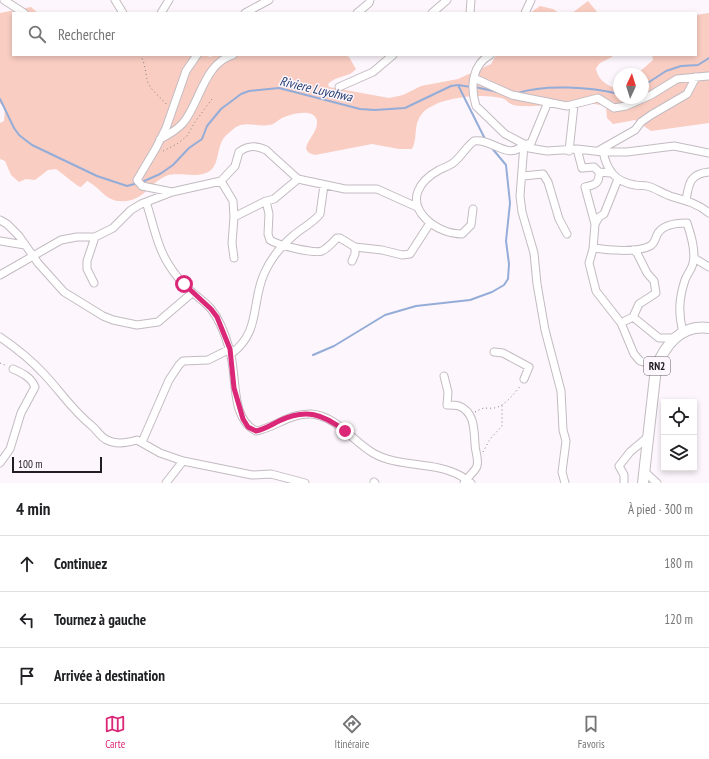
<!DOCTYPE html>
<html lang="fr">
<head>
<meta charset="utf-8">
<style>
  :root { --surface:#fff; --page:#f6f6f6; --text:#202124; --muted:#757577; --line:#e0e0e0; --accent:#db2777 }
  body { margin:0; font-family:"PT Sans Narrow",sans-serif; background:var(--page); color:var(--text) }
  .controls { position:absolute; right:12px; bottom:12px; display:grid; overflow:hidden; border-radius:0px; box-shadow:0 2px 6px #0003 }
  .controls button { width:36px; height:36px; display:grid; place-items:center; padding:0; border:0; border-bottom:1px solid var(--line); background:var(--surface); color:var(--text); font:20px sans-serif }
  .compass { position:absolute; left:613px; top:68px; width:36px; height:36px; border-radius:50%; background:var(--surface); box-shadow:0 2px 6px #0003; rotate:4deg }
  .scale { position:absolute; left:12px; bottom:10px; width:90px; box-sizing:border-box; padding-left:4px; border:2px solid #211e20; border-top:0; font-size:11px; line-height:14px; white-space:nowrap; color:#211e20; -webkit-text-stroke:3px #fdf6fc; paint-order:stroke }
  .stop { position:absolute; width:12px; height:12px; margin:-9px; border:3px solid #db2777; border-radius:50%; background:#fff }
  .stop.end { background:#db2777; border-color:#fff; box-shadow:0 1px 4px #0008 }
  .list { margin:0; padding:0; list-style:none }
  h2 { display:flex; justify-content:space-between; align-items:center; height:52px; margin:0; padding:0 16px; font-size:17px }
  h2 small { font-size:13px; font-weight:400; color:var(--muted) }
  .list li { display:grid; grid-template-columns:26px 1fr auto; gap:12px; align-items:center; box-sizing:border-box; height:56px; padding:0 16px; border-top:1px solid var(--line) }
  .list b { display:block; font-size:15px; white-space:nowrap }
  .list em { font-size:13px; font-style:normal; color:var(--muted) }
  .icon { flex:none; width:22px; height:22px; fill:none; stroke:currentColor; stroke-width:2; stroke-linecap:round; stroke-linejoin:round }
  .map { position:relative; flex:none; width:709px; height:483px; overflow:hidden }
  .search { position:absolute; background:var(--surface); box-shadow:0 2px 6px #0003; left:12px; right:12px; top:12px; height:44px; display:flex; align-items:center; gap:10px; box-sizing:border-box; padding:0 14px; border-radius:0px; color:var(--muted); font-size:15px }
  .sheet { height:220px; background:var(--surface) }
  nav { display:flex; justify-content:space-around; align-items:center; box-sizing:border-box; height:56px; border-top:1px solid var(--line); background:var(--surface); font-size:11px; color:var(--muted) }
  nav a { display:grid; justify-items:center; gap:2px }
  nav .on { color:var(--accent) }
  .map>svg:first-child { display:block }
  .green { fill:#f9cdc2 }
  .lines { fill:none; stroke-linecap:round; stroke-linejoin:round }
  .stream { stroke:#94acd8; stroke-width:2 }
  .minor-casing { stroke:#c2bbc1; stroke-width:9 }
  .highway-casing { stroke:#c2bbc1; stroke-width:12 }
  .path { stroke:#858084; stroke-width:1; stroke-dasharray:1 3; stroke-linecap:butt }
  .minor { stroke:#fff; stroke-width:7 }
  .highway { stroke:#fff; stroke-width:10 }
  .route { stroke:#db2777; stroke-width:5 }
  .labels { text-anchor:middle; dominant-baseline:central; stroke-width:3; stroke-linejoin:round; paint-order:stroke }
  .shield { fill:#fdf6fc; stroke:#635f62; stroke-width:1 }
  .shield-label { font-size:11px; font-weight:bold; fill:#211e20 }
  .water-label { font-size:13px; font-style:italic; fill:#223e74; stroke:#fdf6fc }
</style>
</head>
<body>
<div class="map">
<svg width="709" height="483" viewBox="0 0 709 483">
  <rect width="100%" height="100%" fill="#fdf6fc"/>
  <path class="green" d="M588 1 598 13H572Z
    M540 6 553 9 559 13H530Z
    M31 7 38 13H13V55H205L210 57 216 55H344L349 57 356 69C349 78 336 75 328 84L329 87 389 98 403 95 421 86 458 79 491 64 496 55H613L612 57 600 63 596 68C597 80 609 87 619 89V98H643V74H637L653 60 652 55H696V15L709 13V123L651 131 635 120 613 124 607 118 606 106C601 105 591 103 585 104 579 106 575 111 568 110 563 110 559 107 554 106 545 104 535 107 526 106 522 106 515 106 511 104 507 102 506 99 501 98 481 93 434 97 421 115 413 125 418 138 412 149H399L372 144 315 155 309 153 306 149C307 139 318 132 317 121 315 107 290 114 282 118 278 120 274 125 269 125 259 127 246 121 236 127 232 130 226 135 223 139 217 148 219 163 211 170 199 180 179 171 166 176 150 183 145 199 126 201 105 203 103 189 87 181L81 187 78 186 56 169 48 170 35 180 26 179 19 182 11 175 5 161 0 159V123L4 121 5 109 0 103V13Z"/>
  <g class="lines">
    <path class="stream" d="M458 85 486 141
      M643 86 666 71 681 66 698 65 709 58
      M475 87 498 92
      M518 93C544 84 592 87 619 94
      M0 99 14 128 19 135 32 145 97 176 127 186 138 183
      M142 182 160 174 173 165 189 148 202 139 207 126 221 109 241 94 249 91 279 88 360 109 375 110 405 108 451 86 458 85 471 87
      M313 355 334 346 385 315 416 306 470 300 492 292 504 285 508 279 509 264 506 241 510 203 506 165 491 147"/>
    <defs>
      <path id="minor" d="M4 0 24 13
        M115 0 123 13
        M161 13 169 0
        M245 13 269 0
        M357 13 369 3 370 0
        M432 13 447 0
        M470 13 471 0
        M525 13 531 0
        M490 55C472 65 470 87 476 106L505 134 524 144 520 196 522 212 534 253 537 284 545 330 561 391 563 430 566 441 562 472 565 483
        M474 78 512 95 567 106 598 98 614 108 626 106 651 95 677 79 708 76
        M339 87 373 72 393 55
        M160 139C168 135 176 131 183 123 200 103 204 63 233 55
        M529 148 548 102
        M577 149 582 168 594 167 599 172
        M569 151 574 105
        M598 151 635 130 641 122 651 115 687 94 696 77
        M603 152C607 170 615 182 635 185 639 186 643 185 647 186 655 188 662 193 670 196 684 200 697 203 709 213
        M523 176 543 174 548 182 559 219 567 234
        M618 179 604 214 599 217 595 224 593 249 589 263 596 291 621 323 633 317
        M221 181 233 201 234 217 266 201 269 214 268 234 270 240C277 245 314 254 322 251 328 248 333 242 337 238H340L355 247 382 250 402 255 410 254 430 223
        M172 192 142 186 137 180 156 148 166 128 186 71 197 55
        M686 200C689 184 689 174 709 172
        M266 201 274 199 298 179
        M146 202C153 222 157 247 169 265 175 275 184 285 193 293 199 298 206 303 211 309 220 320 225 334 229 348 238 373 229 418 256 431 276 427 290 413 311 414 337 416 352 441 373 453 399 468 432 461 459 475 463 477 467 480 471 483
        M473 209 471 225 462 234C449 234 435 228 426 219 407 200 419 181 439 170 443 168 449 166 453 163 461 157 466 147 474 141 492 138 509 162 524 144H528L529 148 547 151 577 149 603 152H627L674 146 709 153
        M0 220 7 224 19 236 38 263 64 292 103 316 113 320 137 325 158 322 192 293
        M595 224 585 187C595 185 600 183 599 172L610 173
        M0 241 25 245
        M594 248C607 250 637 253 650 246 655 244 655 238 658 233 664 224 677 223 687 223 691 235 696 251 693 263 692 269 687 274 685 280 679 298 678 313 683 332
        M633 250 637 253 647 273 654 281 656 293 639 304 633 317 659 338H674
        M234 258 232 243 234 217
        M694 258 709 267
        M352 261 355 254V247
        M0 275 61 240 77 237H95L113 228 131 210 141 204 172 192 221 181 235 166 239 152C248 145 256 145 266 150L298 179 345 189H377L417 207
        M94 283 87 269V261L95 237
        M621 323 634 354 640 361 657 366
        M0 337C16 348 31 360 44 374 61 392 72 410 92 426 97 430 100 437 107 440 116 445 127 443 137 440L160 453 183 461 252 475 271 474 305 483
        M494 352 503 353 529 367 524 379
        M231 354C261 332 251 303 264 274 270 260 282 245 294 235 302 228 313 223 320 214L324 185
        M444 376 448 392 447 405C450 405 456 405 459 406 475 412 474 431 475 444 475 452 479 458 477 466 475 472 467 477 464 483
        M142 442 169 380 179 365 183 361 208 360 230 349
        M0 463 10 449 21 413 35 387C31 377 22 373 13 369
        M644 471 657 483
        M374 482 375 483
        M166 483 183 461
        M624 483V475L619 466 630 452 649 436"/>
      <path id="highway" d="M643 483 656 368C665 345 681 324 709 328"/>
    </defs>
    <use href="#minor" class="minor-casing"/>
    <use href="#highway" class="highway-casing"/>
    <path class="path" d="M140 55C146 64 145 73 148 83 153 93 161 97 167 105
      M163 151 177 144 187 136 195 122 212 99
      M0 363 7 366
      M475 412C486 406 483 409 494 408 504 407 515 393 521 385
      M483 452 490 439 502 426V405"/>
    <use href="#minor" class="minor"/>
    <use href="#highway" class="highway"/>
  </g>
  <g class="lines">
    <path class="route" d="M184 284 211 309 217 317 230 349 234 388 243 419 248 427 256 431C265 429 271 425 279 421 306 408 323 414 345 431"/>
  </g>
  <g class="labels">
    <rect class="shield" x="644" y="357" width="26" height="18" rx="3"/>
    <g class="shield-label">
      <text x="657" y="366">RN2</text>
    </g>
    <g class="water-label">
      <text transform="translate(316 89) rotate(13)">Riviere Luyohwa</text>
    </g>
  </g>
</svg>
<div class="controls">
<button><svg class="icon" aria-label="locate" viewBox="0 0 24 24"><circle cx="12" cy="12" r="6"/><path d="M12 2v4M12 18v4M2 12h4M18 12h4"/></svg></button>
<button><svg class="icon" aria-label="layers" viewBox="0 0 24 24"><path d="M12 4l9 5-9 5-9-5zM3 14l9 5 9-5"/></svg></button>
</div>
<svg class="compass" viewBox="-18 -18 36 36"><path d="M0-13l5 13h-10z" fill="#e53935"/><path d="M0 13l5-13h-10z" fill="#757577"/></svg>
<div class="scale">100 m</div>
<div class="stop" style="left:184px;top:284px"></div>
<div class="stop end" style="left:345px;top:431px"></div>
<div class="search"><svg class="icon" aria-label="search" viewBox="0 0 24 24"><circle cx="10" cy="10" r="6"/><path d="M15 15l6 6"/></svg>Rechercher</div>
</div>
<section class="sheet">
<h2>4 min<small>À pied · 300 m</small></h2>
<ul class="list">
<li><svg class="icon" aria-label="ahead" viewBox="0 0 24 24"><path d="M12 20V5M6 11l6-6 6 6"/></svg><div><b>Continuez</b></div><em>180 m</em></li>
<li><svg class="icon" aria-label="left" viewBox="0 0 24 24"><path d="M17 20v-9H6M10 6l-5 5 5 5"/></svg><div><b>Tournez à gauche</b></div><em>120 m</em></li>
<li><svg class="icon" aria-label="arrive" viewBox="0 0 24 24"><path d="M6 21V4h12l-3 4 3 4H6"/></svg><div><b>Arrivée à destination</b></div></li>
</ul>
</section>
<nav>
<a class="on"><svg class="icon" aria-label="map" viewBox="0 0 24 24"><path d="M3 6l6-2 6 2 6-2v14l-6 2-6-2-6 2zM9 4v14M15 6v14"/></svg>Carte</a>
<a><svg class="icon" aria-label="directions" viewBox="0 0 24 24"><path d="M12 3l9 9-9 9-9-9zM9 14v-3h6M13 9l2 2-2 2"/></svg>Itinéraire</a>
<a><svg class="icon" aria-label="saved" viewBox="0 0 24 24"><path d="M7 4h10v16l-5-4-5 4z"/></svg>Favoris</a>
</nav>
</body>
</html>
